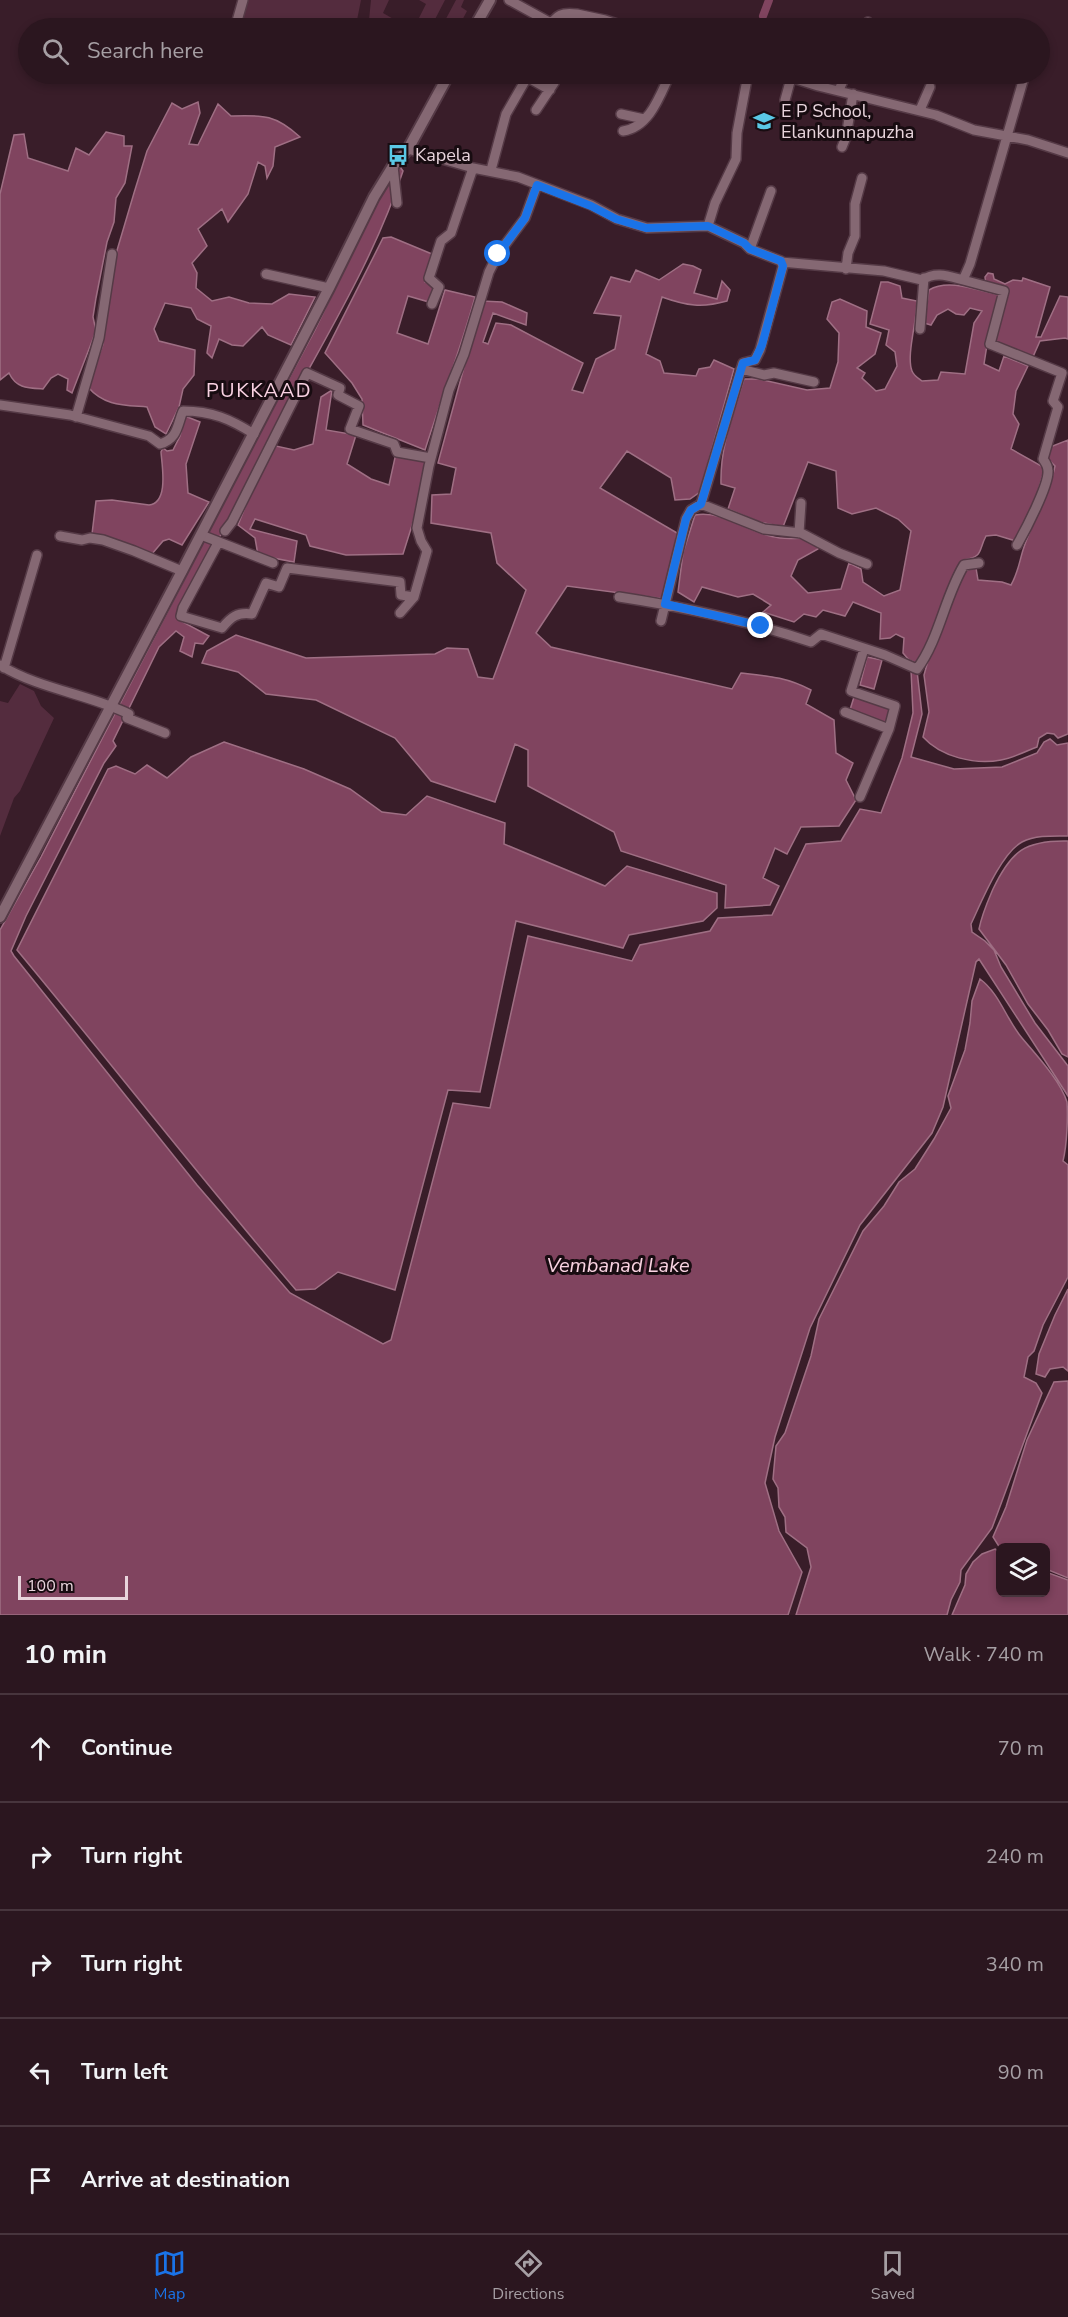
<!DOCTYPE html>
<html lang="en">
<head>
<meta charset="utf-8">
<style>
  :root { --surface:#2b161f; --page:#37232c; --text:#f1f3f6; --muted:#a69fa4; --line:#47353d; --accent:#1a73e8 }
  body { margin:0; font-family:"Nunito Sans",sans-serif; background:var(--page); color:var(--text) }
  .controls { position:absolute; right:18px; bottom:18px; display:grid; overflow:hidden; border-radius:9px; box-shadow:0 3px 9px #0003 }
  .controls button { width:54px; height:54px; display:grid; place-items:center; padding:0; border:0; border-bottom:2px solid var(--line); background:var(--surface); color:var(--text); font:30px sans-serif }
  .scale { position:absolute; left:18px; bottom:15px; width:110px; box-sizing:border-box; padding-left:6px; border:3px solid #e8d4dc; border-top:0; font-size:16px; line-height:21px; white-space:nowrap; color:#e8d4dc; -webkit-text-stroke:4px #180c11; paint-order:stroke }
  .stop { position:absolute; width:18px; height:18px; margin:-14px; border:4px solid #1a73e8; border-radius:50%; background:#fff }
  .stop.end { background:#1a73e8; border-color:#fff; box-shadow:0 2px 6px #0008 }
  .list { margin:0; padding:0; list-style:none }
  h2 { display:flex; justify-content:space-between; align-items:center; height:78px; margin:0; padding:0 24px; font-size:26px }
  h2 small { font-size:20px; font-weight:400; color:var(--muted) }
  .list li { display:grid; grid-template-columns:39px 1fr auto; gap:18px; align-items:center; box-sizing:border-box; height:108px; padding:0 24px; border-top:2px solid var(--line) }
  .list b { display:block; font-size:22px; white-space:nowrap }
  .list em { font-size:20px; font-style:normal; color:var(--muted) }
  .icon { flex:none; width:33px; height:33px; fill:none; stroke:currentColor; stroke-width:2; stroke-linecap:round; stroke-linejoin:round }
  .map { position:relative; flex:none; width:1068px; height:1615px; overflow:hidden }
  .search { position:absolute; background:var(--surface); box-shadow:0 3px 9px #0003; left:18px; right:18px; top:18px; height:66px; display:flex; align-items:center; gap:15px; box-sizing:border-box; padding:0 21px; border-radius:33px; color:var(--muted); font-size:22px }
  .sheet { height:618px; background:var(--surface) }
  nav { display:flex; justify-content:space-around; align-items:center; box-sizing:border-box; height:84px; border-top:2px solid var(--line); background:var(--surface); font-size:16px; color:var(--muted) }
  nav a { display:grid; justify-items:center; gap:3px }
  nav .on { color:var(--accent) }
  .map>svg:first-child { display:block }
  .green { fill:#542c3e }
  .water { fill:#80445f; stroke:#9f6f84; stroke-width:1.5 }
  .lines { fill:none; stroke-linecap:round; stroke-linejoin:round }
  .canal { stroke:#80445f; stroke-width:8 }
  .minor-casing { stroke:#553a46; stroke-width:12 }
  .tertiary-casing { stroke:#553a46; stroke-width:14 }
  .minor { stroke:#856873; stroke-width:9 }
  .tertiary { stroke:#856873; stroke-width:10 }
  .route { stroke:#1a73e8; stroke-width:8 }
  .labels { text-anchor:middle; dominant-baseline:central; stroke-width:6; stroke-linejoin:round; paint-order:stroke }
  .poi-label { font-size:18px; fill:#e8d4dc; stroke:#180c11; text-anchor:start }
  .neighbourhood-label { font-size:20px; letter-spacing:1.5px; fill:#f9d2e2; stroke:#180c11 }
  .water-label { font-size:20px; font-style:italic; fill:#fad3e2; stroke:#180c11 }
</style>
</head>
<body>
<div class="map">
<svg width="1068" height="1615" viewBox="0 0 1068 1615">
  <rect width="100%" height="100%" fill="#391d29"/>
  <path class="green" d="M244 0H361L357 20 366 21 371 26 369 20 371 0H389L383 13 409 28H375L371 26 370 28H237Z
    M419 0H445L431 27 418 20 426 4Z
    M456 0H464L461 7 467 11 458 28 449 26 448 28H441Z
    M20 684 34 691 41 706 54 718 20 791 14 798 0 836V701L8 703Z"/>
  <path class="water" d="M198 102 200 113 189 144 198 145 218 104 231 116C263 115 275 114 300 137L275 147 273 166 267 178 265 166 258 162 248 194 228 222 222 209 198 229 207 246 192 263 197 273 196 288 212 301 229 297 249 303 272 304 289 294 315 297 291 345 268 335 262 327 243 346 232 345 219 339 212 358 207 353 211 326 197 319 191 308 165 303 154 329 159 341 195 350 194 375 183 389 179 407 166 434 155 427 147 407C124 405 104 406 88 387L103 344 104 321 110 274 134 193 147 151 172 103 182 109Z
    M106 132 124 136V146H132L125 183 116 198 114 222 107 242 96 298 93 317 96 331 72 393 67 390 68 379 58 374 51 378 43 389C27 388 16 388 9 373L0 380V194L14 135 24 134 28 158 68 171 76 148 89 155Z
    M400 167 403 171C377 251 334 323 294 396 253 470 215 544 179 620L209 636 203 644 195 643 192 657 180 651 184 637 176 631 159 647 113 741 116 746 104 763 26 916 11 951 14 956 197 1185 290 1293 383 1344 391 1340 453 1103 490 1108 528 936 632 961 640 945 710 931 718 918 772 915 806 844 841 841 860 809 881 813 902 758 913 713 911 670 917 671 922 714 911 757 954 769 1002 767 1037 753 1044 742 1050 739 1057 745 1068 743V836C1053 836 1036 835 1022 842 1001 853 981 903 971 924L972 932 985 941 994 950 1001 967 1035 1023 1068 1066V1096L979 959 976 962 943 1107 932 1133 860 1225 810 1328 775 1437 765 1483 779 1531 802 1572 788 1615H0V930L41 857 256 440 315 330 380 195Z
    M391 237 432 254 425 282 437 286 429 302 408 296 397 333 428 344 445 290 475 297C461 349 441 399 425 450L363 425 362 399 352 383 325 353 383 238Z
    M683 264 693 266 701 270 694 293 717 299 722 281 730 290 727 301C702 308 687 306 662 297L646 354 660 361 664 373 696 376 699 369 710 367 714 360 734 369 700 492 690 499 675 500 671 478 627 451 600 488 677 533 666 599 567 586 536 633 551 647 732 689 741 673C768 676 786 677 811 690L806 704 834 720 836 753 853 763 846 780 856 800 839 826 801 827 787 854 775 848 763 878 779 886 770 905 725 908 726 885 621 851 614 832 528 786V750L515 744 495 802 431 781 395 738 316 700 266 694 238 672 202 663 207 651 236 635 306 658 435 654 447 648 468 649 478 677 493 679 526 590 497 563 491 533 431 523 432 495 451 494 456 468 438 463 482 301 502 302 527 313 526 325 493 313 483 342 488 344 496 323 511 325 583 363 572 390 583 393 596 359 615 349 621 316 594 313 611 277 630 282 636 270 659 280Z
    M988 273 993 274 994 279 1005 284 1013 280 1022 281 1023 278 1050 287 1036 337H1041L1060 296 1068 297V339L1065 338 1040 341 1032 359 993 344 1008 294 1006 290 986 285 985 277Z
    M881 282H888L900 286 902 298 917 301C917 321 906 356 912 371 914 376 918 378 922 381L938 380 941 372 965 374 974 323 982 311 970 308 964 315 956 314 948 309 937 315 931 325 924 323 929 290C949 278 979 291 1000 295L987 345 984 364 999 371 1004 356 1028 366 1016 391 1013 414 1019 424 1011 449 1045 468 1030 517 1016 541 996 535 986 536C978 551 984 556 964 560L958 568 919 664 909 660 903 653 904 638 896 634 890 638 880 639 881 613 853 602 845 616 823 610 816 617 804 614 794 622 763 612 771 605 753 594 738 597 702 587 694 602 678 592 683 553 695 515C726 510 750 535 780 538 797 540 803 535 821 543L818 549 798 560 791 576 808 593 841 589 849 563 861 569 863 582 884 596 900 590 911 531 898 519 876 508 852 514 838 508 836 471 808 462 783 527 759 522 728 509 735 488 721 484C720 446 733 415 744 379H759L807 390 830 388 838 362 839 333 827 319 832 302 840 299 867 311 866 327 881 333 875 354 857 368 865 373 862 378 876 391 885 389 897 366 895 352 886 345 889 330 870 324Z
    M332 390 326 430 356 435 347 464 371 479 389 485 396 453 428 459 414 519 403 554 346 555 310 546 306 535 255 519 250 529 297 541 294 562 258 555 255 538 238 525 257 477 276 446 294 450 313 444 321 397Z
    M185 416 200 422 186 464 188 493 209 502 182 545 169 539 163 541 152 554 92 534 96 501 112 500 149 505C169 503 162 466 161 452L163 448 167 451 173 450 180 436Z
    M1068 440V734L1058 738 1054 734 1047 733 1039 738 1037 747C1026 751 1013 758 1001 760 975 765 941 757 923 737L929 712 924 675 929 657 964 572 969 569 976 568 978 580 1002 582 1011 585C1018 573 1019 563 1023 550 1032 521 1049 496 1055 466L1047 458 1050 447Z
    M867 657 882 660 874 689 860 685Z
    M854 697 892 707 887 723 849 713Z
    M224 742 304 769 350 789 382 812 406 815 427 796 505 823 504 844 605 886 627 866 717 893V908L703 921 629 935 623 948 516 921 480 1092 448 1090 395 1290 338 1272 315 1289 296 1290C201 1179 111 1063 17 950L108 769 116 766 135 774 147 765 167 778 191 757Z
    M1068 841V1057L1062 1054 1048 1030 1028 1004 1006 965 979 929C982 914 987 903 993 889 1011 851 1025 840 1068 841Z
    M980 979C1000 994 1006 1019 1022 1038 1036 1055 1060 1080 1067 1102 1068 1117 1067 1145 1063 1161L1068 1165V1277L1043 1325 1034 1351 1028 1357 1024 1377 1036 1383 1042 1393 992 1528 961 1570 960 1582 951 1600 947 1615H796L811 1567 807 1548 786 1532 785 1517 779 1507 778 1488 773 1479 776 1446 785 1433 811 1356 819 1319 863 1231 884 1206 899 1182 915 1169 934 1139 951 1108 948 1096 965 1050 970 1023 972 1001Z
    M1068 1289V1371L1063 1367 1050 1369 1045 1377 1036 1374 1039 1354 1055 1315Z
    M1068 1381V1578L1046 1569V1548H1000L993 1537 1006 1507 1027 1440 1054 1382Z
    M995 1549 1000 1552V1592H1046V1572L1068 1580V1615H952L965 1585 966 1574 973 1562 982 1554Z"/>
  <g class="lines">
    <path class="canal" d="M763 16 769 0"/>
    <defs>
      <path id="minor" d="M509 0 560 28
        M235 28 243 0
        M549 28C556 14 563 12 577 14
        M572 28 577 14 605 20 629 28
        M865 28 868 22
        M780 74 818 86 936 115 974 130 1028 140 1068 153
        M527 77 550 90
        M222 78 223 74
        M839 90 846 74
        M785 100 791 78
        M536 110 554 83 557 74
        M920 110 930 87
        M621 114 644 119
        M623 131C650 127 660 95 670 74
        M842 147 846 137 853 94
        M408 149 473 168 451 233 441 241 429 278 439 287 432 304
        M393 166 397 203
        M473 168 518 177 591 205 617 219 647 228 708 226 744 243 750 249 781 261 783 266 760 350 755 360 743 363 701 504 691 510 686 519 661 621
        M491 170 506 114 529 74
        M708 226 715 203 736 159 737 133 748 74
        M750 249 771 191
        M781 262 884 271 922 280C936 271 948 276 963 280L970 264 1025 74
        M846 269 848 253 855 236V204L862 178
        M266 274 329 288
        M963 280 1004 291 990 344 1062 373 1053 401 1058 407 1043 459C1046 463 1048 466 1048 471 1049 485 1025 531 1017 545
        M920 329 924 278
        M741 369 764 375 774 373 814 382
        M0 405 70 415 149 436 160 444C178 439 177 425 183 411 212 411 230 419 254 434
        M76 417 99 338 112 254
        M701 504 764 529 801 533 839 553 867 564
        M225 531 232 522 307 373 340 388 338 395 359 406 350 429 394 444 397 452 431 458
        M799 533 801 503
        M201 535 273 563
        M60 536 82 540 90 538 103 540 134 551 182 571
        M218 543 183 608 181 616 222 628C231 617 237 612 252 614L266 583 279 587 287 568 400 582 401 595 414 597 427 551 421 541 417 528 429 466 449 390 464 354 489 272 498 254 525 218 537 185
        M619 597C684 607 749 621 811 642L821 634 885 655 917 669C939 640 945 596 964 565L979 563
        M400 613 414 597
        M0 665C39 689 88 694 129 714L127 718 165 733
        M4 668 37 555
        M845 712 889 729 895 706 851 691 864 649
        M860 797 889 729"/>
      <path id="tertiary" d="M474 28 490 0
        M0 917 182 571 329 288 374 197 393 166 408 149 449 74"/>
    </defs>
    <use href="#minor" class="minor-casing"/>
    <use href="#tertiary" class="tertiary-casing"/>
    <use href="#minor" class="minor"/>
    <use href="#tertiary" class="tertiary"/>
  </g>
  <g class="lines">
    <path class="route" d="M498 254 525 218 537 185 591 206 616 219 646 228 708 226 744 243 750 249 781 261 783 266 762 345 755 360 743 363 701 504 691 510 686 519 665 604 761 626"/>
  </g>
  <defs>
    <symbol id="school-bare" viewBox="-9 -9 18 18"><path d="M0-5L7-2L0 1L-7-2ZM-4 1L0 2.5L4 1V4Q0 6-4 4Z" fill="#5ac8e5" stroke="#180c11" stroke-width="2.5" paint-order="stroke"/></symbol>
    <symbol id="bus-bare" viewBox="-9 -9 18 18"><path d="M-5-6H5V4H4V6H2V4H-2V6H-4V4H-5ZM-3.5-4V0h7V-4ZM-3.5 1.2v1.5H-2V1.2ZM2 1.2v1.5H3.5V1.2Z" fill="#5ac8e5" stroke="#180c11" stroke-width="2.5" paint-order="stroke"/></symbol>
  </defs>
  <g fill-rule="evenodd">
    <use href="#school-bare" x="749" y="106" width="30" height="30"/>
    <use href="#bus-bare" x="383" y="140" width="30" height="30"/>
  </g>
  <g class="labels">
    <g class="poi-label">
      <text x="781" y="111">E P School,<tspan x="781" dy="21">Elankunnapuzha</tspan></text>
      <text x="415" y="155">Kapela</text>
    </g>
    <g class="neighbourhood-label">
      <text x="259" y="390">PUKKAAD</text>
    </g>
    <g class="water-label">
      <text x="618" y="1265">Vembanad Lake</text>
    </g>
  </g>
</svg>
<div class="controls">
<button><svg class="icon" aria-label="layers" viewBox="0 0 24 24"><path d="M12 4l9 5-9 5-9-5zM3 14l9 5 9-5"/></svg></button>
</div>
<div class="scale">100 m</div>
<div class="stop" style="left:498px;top:254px"></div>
<div class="stop end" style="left:761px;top:626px"></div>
<div class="search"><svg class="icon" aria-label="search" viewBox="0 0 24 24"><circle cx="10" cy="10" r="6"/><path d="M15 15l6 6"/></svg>Search here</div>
</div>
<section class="sheet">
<h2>10 min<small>Walk · 740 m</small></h2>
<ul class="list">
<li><svg class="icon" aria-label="ahead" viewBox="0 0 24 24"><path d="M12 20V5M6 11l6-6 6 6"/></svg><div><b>Continue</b></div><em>70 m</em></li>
<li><svg class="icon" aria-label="right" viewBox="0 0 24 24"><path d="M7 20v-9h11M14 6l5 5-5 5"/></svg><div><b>Turn right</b></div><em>240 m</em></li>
<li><svg class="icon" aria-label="right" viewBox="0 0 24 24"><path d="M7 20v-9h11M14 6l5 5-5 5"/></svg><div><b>Turn right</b></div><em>340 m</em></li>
<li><svg class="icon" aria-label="left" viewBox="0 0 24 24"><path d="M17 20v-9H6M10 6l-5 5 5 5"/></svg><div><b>Turn left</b></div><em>90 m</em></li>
<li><svg class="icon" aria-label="arrive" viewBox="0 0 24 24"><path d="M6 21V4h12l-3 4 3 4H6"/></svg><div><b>Arrive at destination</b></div></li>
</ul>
</section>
<nav>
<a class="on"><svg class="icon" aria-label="map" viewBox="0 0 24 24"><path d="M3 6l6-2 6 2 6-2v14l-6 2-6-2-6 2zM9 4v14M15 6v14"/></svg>Map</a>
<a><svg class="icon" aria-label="directions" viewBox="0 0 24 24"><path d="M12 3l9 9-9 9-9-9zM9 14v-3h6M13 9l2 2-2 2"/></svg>Directions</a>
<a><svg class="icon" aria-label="saved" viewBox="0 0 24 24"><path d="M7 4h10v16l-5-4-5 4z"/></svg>Saved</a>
</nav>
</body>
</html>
